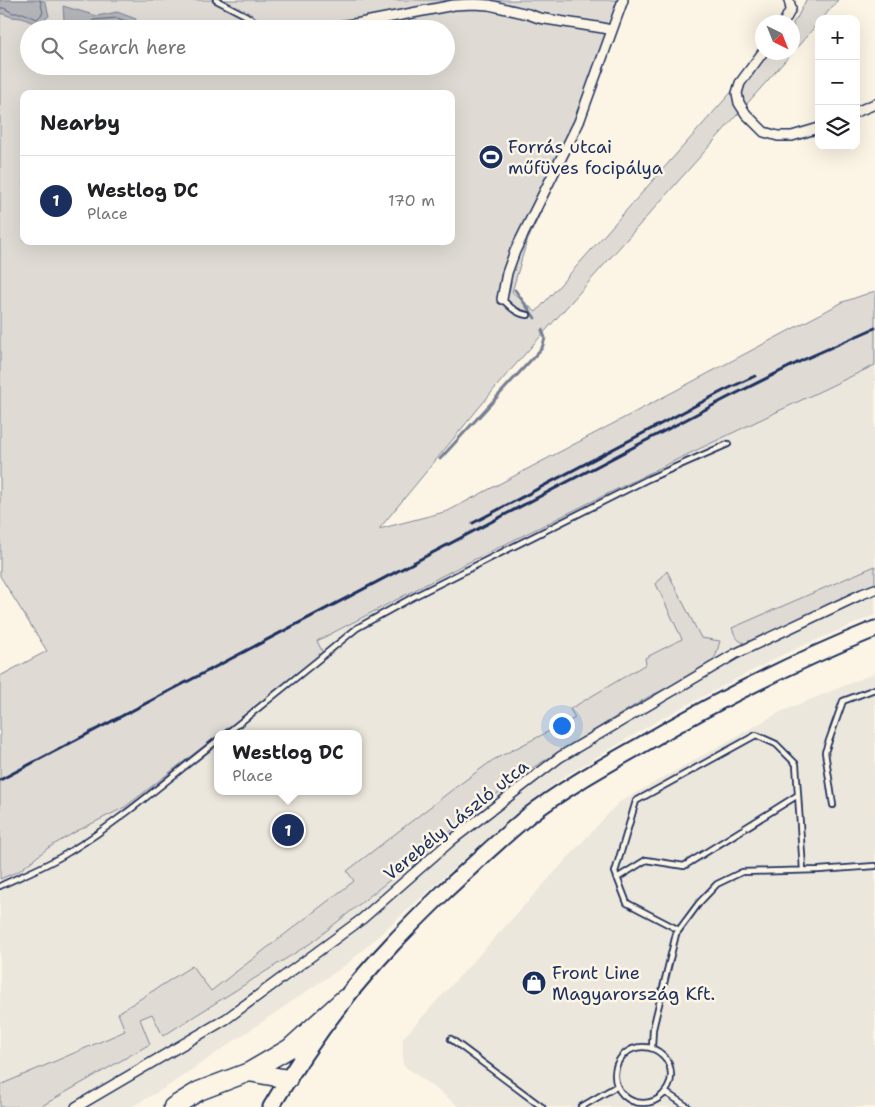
<!DOCTYPE html>
<html lang="en">
<head>
<meta charset="utf-8">
<style>
  :root { --surface:#fff; --page:#f6f6f6; --text:#202124; --muted:#757577; --line:#e0e0e0; --accent:#1b2f5e }
  body { margin:0; font-family:"Shantell Sans",sans-serif; background:var(--page); color:var(--text) }
  .controls { position:absolute; right:15px; top:15px; display:grid; overflow:hidden; border-radius:10px; box-shadow:0 5px 20px #0002 }
  .controls button { width:45px; height:45px; display:grid; place-items:center; padding:0; border:0; border-bottom:1px solid var(--line); background:var(--surface); color:var(--text); font:25px sans-serif }
  .compass { position:absolute; left:755px; top:15px; width:45px; height:45px; border-radius:50%; background:var(--surface); box-shadow:0 5px 20px #0002; rotate:137deg }
  .you { position:absolute; left:561px; top:725px; width:18px; height:18px; margin:-12px; border:4px solid #fff; border-radius:50%; background:#1a73e8; box-shadow:0 0 0 8px #1a73e833 }
  .badge { display:grid; place-items:center; width:32px; height:32px; border-radius:50%; background:var(--accent); color:#fff; font-size:16px; font-weight:700 }
  .pin { position:absolute; translate:-50% -50%; border:2px solid #fff; box-shadow:0 1px 5px #0006 }
  .popup { position:absolute; left:214px; top:730px; width:148px; height:65px; box-sizing:border-box; display:grid; place-content:center; border-radius:10px; background:var(--surface); filter:drop-shadow(0 1px 4px #0005); font-size:16px; white-space:nowrap; color:var(--muted) }
  .popup b { font-size:19px; color:var(--text) }
  .popup::after { content:''; position:absolute; left:50%; top:100%; margin-left:-10px; border:10px solid transparent; border-top-color:var(--surface) }
  .list { margin:0; padding:0; list-style:none }
  h2 { display:flex; justify-content:space-between; align-items:center; height:65px; margin:0; padding:0 20px; font-size:21px }
  h2 small { font-size:16px; font-weight:400; color:var(--muted) }
  .list li { display:grid; grid-template-columns:32px 1fr auto; gap:15px; align-items:center; box-sizing:border-box; height:90px; padding:0 20px; border-top:1px solid var(--line) }
  .list b { display:block; font-size:19px; white-space:nowrap }
  .list p { margin:0; font-size:16px; white-space:nowrap; color:var(--muted) }
  .list em { font-size:16px; font-style:normal; color:var(--muted) }
  .icon { flex:none; width:28px; height:28px; fill:none; stroke:currentColor; stroke-width:2; stroke-linecap:round; stroke-linejoin:round }
  .map { position:relative; flex:none; width:875px; height:1107px; overflow:hidden }
  .search { position:absolute; background:var(--surface); box-shadow:0 5px 20px #0002; left:20px; top:20px; width:435px; height:55px; display:flex; align-items:center; gap:12px; box-sizing:border-box; padding:0 18px; border-radius:28px; color:var(--muted); font-size:19px }
  .panel { position:absolute; background:var(--surface); box-shadow:0 5px 20px #0002; left:20px; top:90px; width:435px; height:155px; border-radius:10px }
  .map>svg:first-child { display:block }
  .built { fill:#ece7dc; fill-rule:evenodd }
  .green { fill:#dfdbd4; stroke:#7d8599; fill-rule:evenodd }
  .water { fill:#b2b4b8; stroke:#767f94 }
  .lines { fill:none; stroke-linecap:round; stroke-linejoin:round }
  .shore { stroke:#576482; stroke-width:1 }
  .stream { stroke:#767f94; stroke-width:3 }
  .service-casing { stroke:#1b2f5e; stroke-width:8 }
  .minor-casing { stroke:#1b2f5e; stroke-width:12 }
  .primary-casing { stroke:#1b2f5e; stroke-width:19 }
  .motorway-casing { stroke:#1b2f5e; stroke-width:21 }
  .service { stroke:#fcf5e5; stroke-width:4.5 }
  .minor { stroke:#fcf5e5; stroke-width:9 }
  .primary { stroke:#fcf5e5; stroke-width:15 }
  .motorway { stroke:#fcf5e5; stroke-width:18 }
  .rail { stroke:#1b2f5e; stroke-width:3 }
  .labels { text-anchor:middle; dominant-baseline:central; stroke-width:5; stroke-linejoin:round; paint-order:stroke }
  .poi-label { font-size:18px; fill:#1b2f5e; stroke:#fcf5e5; text-anchor:start }
  .street-label { font-size:18px; fill:#1b2f5e; stroke:#fcf5e5 }
</style>
</head>
<body>
<div class="map">
<svg width="875" height="1107" viewBox="0 0 875 1107">
  <rect width="100%" height="100%" fill="#fcf5e5"/>
  <filter id="ink" filterUnits="userSpaceOnUse"><feTurbulence type="fractalNoise" baseFrequency=".02" numOctaves="2"/><feDisplacementMap in="SourceGraphic" scale="10" xChannelSelector="R" yChannelSelector="G"/><feConvolveMatrix kernelMatrix="1 2 1 2 8 2 1 2 1" color-interpolation-filters="sRGB"/></filter>
  <g filter="url(#ink)">
    <path class="built" d="M875 365V615L784 654 664 717 565 776 509 819 347 964 165 1088 131 1107H0V839L97 786 317 641 461 566 680 458ZM218 734H358V791H218Z
      M875 673V1107H460L403 1065V1038L618 803 778 713Z"/>
    <path class="green" d="M0 0H624L617 31 590 106 526 244 512 292 536 312 766 53H792L501 381 379 529 448 511 843 302 875 291V365L680 458 461 566 317 641 323 653 220 734H218V735L125 807 77 831 48 848 19 871 0 879V676L47 651 0 576ZM29 29H446V66H29ZM24 94H451V241H24Z
      M806 0H838L822 19H819V22L793 52V23L797 18Z
      M875 566V592L753 645C740 643 736 640 732 628Z
      M667 571 701 638 720 641 716 655 708 669 650 696 521 775 311 943 163 1036 152 1014 140 1019 150 1044 40 1107H0V1085L125 1031 118 1013 192 966 211 991 354 881 347 871 452 790 493 760 575 718 570 709 646 664 645 658 682 639 656 584Z"/>
    <path class="water" d="M0 0H41L46 3 49 16 38 25 22 18 12 17 0 13Z
      M63 6 97 16 117 12 136 19 134 27C111 33 86 27 64 20Z"/>
    <g class="lines">
      <path class="shore" d="M0 8H4L13 13H23L37 19 43 13 40 0
        M93 29 91 23 93 20 117 18 129 22V29"/>
      <path class="stream" d="M515 290 535 318
        M440 459 542 348 545 338 542 330"/>
      <defs>
        <path id="service" d="M216 0 245 15 264 27 271 29
          M502 299C510 307 517 314 528 315
          M226 734 318 660 357 628 415 596 648 479 728 444
          M833 805 825 752 843 701 875 689
          M617 878 646 860 684 866 798 795
          M0 886C23 875 47 866 69 852 122 820 169 778 218 740
          M679 930 627 903 615 872 636 801 756 735 776 744 796 764 803 870
          M451 1039 542 1107
          M615 1075a28 28 0 1 1 56 0a28 28 0 1 1-56 0Z
          M652 1048 653 1029 676 934 699 903 717 884 742 872 819 870 875 866
          M665 1092 688 1107
          M581 1107 617 1086"/>
        <path id="minor" d="M784 22 791 9 789 0
          M319 29 360 23 454 5 474 4 489 5 528 14 539 18 603 28 611 30
          M763 52 740 83 737 93 739 103 746 114 764 132 778 136H792L819 128
          M856 112 875 104
          M502 299 507 273 515 251 579 122 623 0
          M76 1107 226 1019 362 919 452 840 560 757 735 654 862 594 875 589"/>
        <path id="primary" d="M271 1107C293 1070 317 1034 344 1000 375 960 410 925 446 890 473 865 500 839 528 816 563 789 601 768 638 747 714 702 793 662 875 629"/>
        <path id="motorway" d="M249 1072 288 1079
          M173 1107 199 1091 249 1072 290 1048 344 999"/>
      </defs>
      <use href="#service" class="service-casing"/>
      <use href="#minor" class="minor-casing"/>
      <use href="#primary" class="primary-casing"/>
      <use href="#motorway" class="motorway-casing"/>
      <use href="#service" class="service"/>
      <use href="#minor" class="minor"/>
      <use href="#primary" class="primary"/>
      <use href="#motorway" class="motorway"/>
      <path class="rail" d="M473 523 723 391 755 376
        M0 780 727 398 805 359 875 328"/>
    </g>
  </g>
  <defs>
    <symbol id="stadium-disc" viewBox="-11 -11 22 22"><circle r="9.5" fill="#1b2f5e" stroke="#fcf5e5"/><path d="M0-5a6.5 5 0 1 0 0 10a6.5 5 0 1 0 0-10ZM-3.5-1.8h7v3.6h-7Z" fill="#fff"/></symbol>
    <symbol id="shop-disc" viewBox="-11 -11 22 22"><circle r="9.5" fill="#1b2f5e" stroke="#fcf5e5"/><path d="M-5-2.5h2.3a2.7 3.5 0 0 1 5.4 0H5L5.5 6h-11ZM-1.5-2.5h3a1.5 2.3 0 0 0-3 0Z" fill="#fff"/></symbol>
  </defs>
  <g fill-rule="evenodd">
    <use href="#stadium-disc" x="477" y="143" width="28" height="28"/>
    <use href="#shop-disc" x="520" y="969" width="28" height="28"/>
  </g>
  <g class="labels">
    <g class="poi-label">
      <text x="508" y="147">Forrás utcai<tspan x="508" dy="21">műfüves focipálya</tspan></text>
      <text x="552" y="973">Front Line<tspan x="552" dy="21">Magyarország Kft.</tspan></text>
    </g>
    <g class="street-label">
      <text transform="translate(456 820) rotate(-39)">Verebély László utca</text>
    </g>
  </g>
</svg>
<div class="controls">
<button>+</button>
<button>−</button>
<button><svg class="icon" aria-label="layers" viewBox="0 0 24 24"><path d="M12 4l9 5-9 5-9-5zM3 14l9 5 9-5"/></svg></button>
</div>
<svg class="compass" viewBox="-18 -18 36 36"><path d="M0-13l5 13h-10z" fill="#e53935"/><path d="M0 13l5-13h-10z" fill="#757577"/></svg>
<div class="you"></div>
<div class="pin badge" style="left:288px;top:830px">1</div>
<div class="popup"><b>Westlog DC</b>Place</div>
<div class="search"><svg class="icon" aria-label="search" viewBox="0 0 24 24"><circle cx="10" cy="10" r="6"/><path d="M15 15l6 6"/></svg>Search here</div>
<section class="panel">
<h2>Nearby<small></small></h2>
<ul class="list">
<li><span class="badge">1</span><div><b>Westlog DC</b><p>Place</p></div><em>170 m</em></li>
</ul>
</section>
</div>
</body>
</html>
